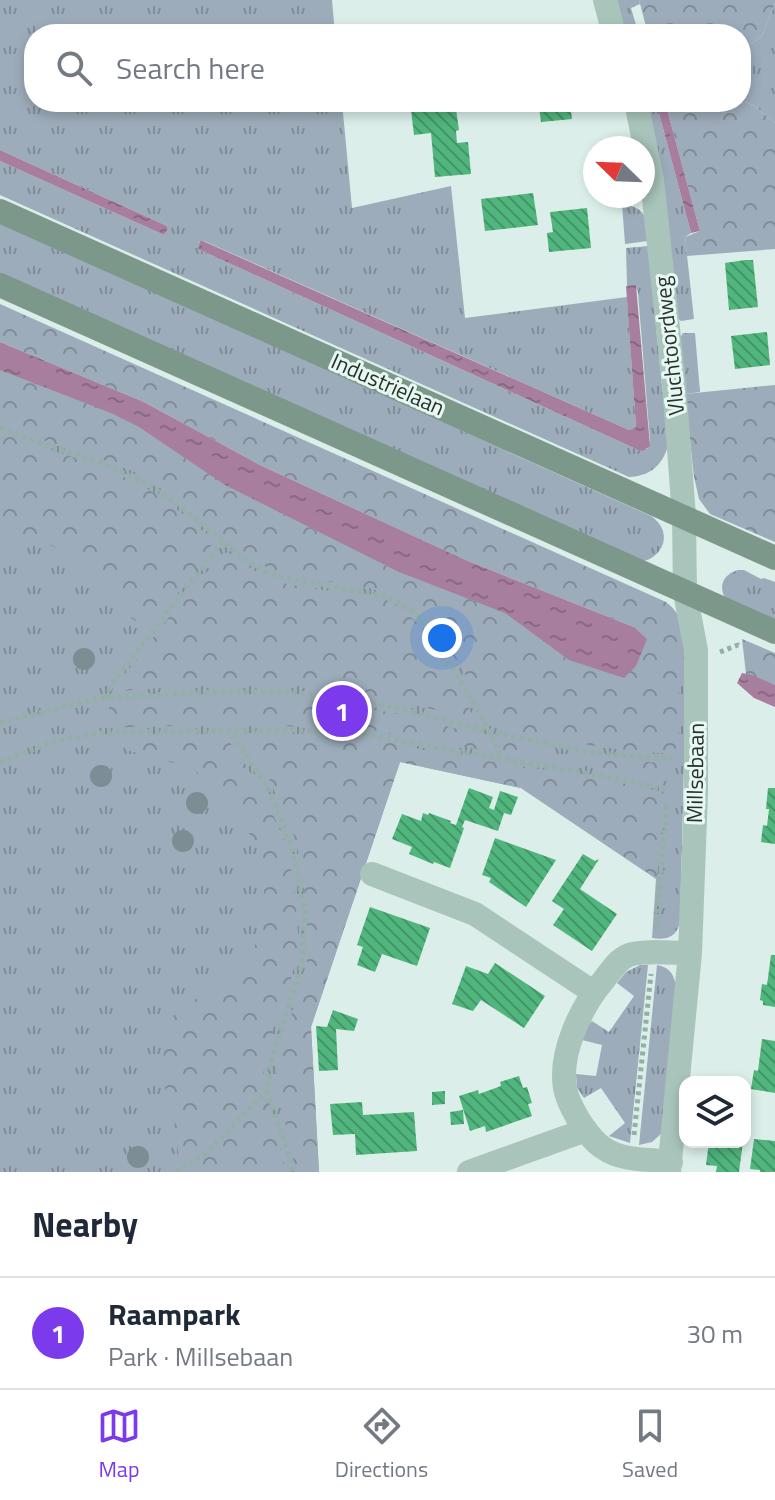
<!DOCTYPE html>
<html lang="en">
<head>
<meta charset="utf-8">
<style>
  :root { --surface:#fff; --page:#f6f6f7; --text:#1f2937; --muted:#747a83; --line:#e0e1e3; --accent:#7c3aed }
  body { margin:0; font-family:"Titillium Web",sans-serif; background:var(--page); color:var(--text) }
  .controls { position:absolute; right:24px; bottom:24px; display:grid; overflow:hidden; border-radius:16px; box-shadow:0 4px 12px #0003 }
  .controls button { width:72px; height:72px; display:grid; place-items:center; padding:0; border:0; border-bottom:2px solid var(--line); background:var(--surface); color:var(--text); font:40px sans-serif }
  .compass { position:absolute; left:583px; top:136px; width:72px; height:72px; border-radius:50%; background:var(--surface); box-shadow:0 4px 12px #0003; rotate:293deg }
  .you { position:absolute; left:442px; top:638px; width:28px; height:28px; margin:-20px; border:6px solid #fff; border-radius:50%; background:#1a73e8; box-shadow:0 0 0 12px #1a73e833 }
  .badge { display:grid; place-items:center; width:52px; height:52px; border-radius:50%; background:var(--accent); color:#fff; font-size:26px; font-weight:700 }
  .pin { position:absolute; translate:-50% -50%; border:4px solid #fff; box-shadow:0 2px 8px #0006 }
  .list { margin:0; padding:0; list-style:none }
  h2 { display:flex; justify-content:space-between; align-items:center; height:104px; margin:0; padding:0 32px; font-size:34px }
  h2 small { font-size:26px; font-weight:400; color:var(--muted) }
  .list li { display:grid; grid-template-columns:52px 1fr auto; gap:24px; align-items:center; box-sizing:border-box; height:112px; padding:0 32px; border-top:2px solid var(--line) }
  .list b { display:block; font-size:30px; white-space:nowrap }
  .list p { margin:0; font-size:26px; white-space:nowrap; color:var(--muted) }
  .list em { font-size:26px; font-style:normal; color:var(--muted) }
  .icon { flex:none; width:44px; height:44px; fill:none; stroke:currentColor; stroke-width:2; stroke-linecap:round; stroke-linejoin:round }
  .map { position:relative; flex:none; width:775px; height:1172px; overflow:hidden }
  .search { position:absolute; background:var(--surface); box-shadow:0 4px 12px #0003; left:24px; right:24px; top:24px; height:88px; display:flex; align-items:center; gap:20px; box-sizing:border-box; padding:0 28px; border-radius:32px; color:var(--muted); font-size:30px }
  .sheet { height:216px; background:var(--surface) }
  nav { display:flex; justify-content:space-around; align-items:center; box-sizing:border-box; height:112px; border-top:2px solid var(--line); background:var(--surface); font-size:22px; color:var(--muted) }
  nav a { display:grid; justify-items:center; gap:4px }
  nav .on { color:var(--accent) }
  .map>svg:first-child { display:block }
  .grass { fill:url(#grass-tufts) }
  .forest { fill:url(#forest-crowns) }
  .water { fill:url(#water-ripples) }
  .building { fill:url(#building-back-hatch) }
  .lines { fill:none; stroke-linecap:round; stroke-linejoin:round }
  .path { stroke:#93b0a5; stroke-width:5; stroke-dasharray:4 4; stroke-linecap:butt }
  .street { stroke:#a9c5bb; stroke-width:24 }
  .secondary { stroke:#7b988b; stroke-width:24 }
  .tree { fill:#7c8d94 }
  .labels { text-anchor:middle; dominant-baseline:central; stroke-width:6; stroke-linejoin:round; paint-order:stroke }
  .street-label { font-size:22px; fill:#28332d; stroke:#e7f7f2 }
</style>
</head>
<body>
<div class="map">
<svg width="775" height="1172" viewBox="0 0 775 1172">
  <defs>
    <pattern id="grass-tufts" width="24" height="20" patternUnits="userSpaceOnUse" patternTransform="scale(2)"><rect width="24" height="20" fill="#9dacbb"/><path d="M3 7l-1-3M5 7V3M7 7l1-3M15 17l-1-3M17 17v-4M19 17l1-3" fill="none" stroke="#808d98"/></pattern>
    <pattern id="forest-crowns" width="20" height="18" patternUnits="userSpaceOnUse" patternTransform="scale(2)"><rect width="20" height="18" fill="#9dacbb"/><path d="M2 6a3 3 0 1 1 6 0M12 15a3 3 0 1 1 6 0" fill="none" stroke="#808d98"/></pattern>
    <pattern id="water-ripples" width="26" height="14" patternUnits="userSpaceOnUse" patternTransform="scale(2)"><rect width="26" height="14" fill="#a87e9e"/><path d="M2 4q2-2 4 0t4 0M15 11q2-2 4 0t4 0" fill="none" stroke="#896881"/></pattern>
    <pattern id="building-back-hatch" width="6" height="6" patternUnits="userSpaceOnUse" patternTransform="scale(2)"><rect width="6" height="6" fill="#51b67d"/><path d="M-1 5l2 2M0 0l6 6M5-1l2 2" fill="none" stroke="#439567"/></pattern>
  </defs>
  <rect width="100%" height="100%" fill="#dbeee9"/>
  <path class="grass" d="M0 0H332L335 34H34V102H342L352 208 451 186 465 318 627 297 636 427 629 430 204 241H200L198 249 636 449H647L650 441 638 293 636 286H627L626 248 648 246 668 446C662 466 650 476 629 477L0 195V161L164 235 168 229 167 226 0 150Z
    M614 0H639L640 4 631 8 637 28 623 33Z
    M775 3V123L753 105 741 100V51L762 36Z
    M643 102H656L691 233 685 237 694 319 681 321 676 317Z
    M622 204C648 208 646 218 648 241L625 244Z
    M0 223 651 516C671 529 667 554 644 561L0 276Z
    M683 333H695L700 392 685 394 680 338Z
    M0 348 684 659V764L680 919C679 936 667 941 652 938L656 879 521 788 400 762 311 1027 319 1172H0Z
    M738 570H744L761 579 764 578 775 582V624L725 598C718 585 724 574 738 570Z
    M640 965H648L630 1143 609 1136 625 1123 601 1088 584 1098 577 1088 576 1074 596 1076 602 1045 582 1040 588 1025 592 1021 609 1032 634 996 617 983 626 972Z
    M657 965C669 967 674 974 676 986L662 1133 652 1142 639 1145Z"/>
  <path class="forest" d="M639 0H775V3L762 36 741 51V34H648Z
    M741 100 753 105 775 123V249L687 256 685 237 700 231 665 102H741Z
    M0 304 666 602C686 617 684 636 684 659L678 660V745L672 754C611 750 551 740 492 724L461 667 422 612 390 594 369 588 291 575 270 569 255 560 168 491 135 472 96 457 56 445 0 423V370L111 413 139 427 225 485 399 572 505 613 569 660 624 678 634 627 465 560 260 465 144 402 0 342Z
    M775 385V542L710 514 699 499 694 477 685 394Z
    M0 432C44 450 92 460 135 482 163 496 186 517 211 537V545L185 584 149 630 124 613 104 579 81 559 36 539 0 536Z
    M224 552C240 558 251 571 267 577 301 592 341 589 377 597 423 608 455 681 475 720 431 709 387 697 342 691 269 679 194 686 120 691L117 687 118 683 176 608Z
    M742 639 775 653V685L746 674Z
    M260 697 288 698 395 713 563 756 562 762H550L370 730 239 724 105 728 110 704 177 699Z
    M248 733 316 735 322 741 349 737 370 738 446 755 587 776 655 790 661 792 664 797 657 879 521 788 400 762 311 1027 319 1172H296L284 1118 278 1098 276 1067 307 961V913L301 863 294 836 269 779 240 735Z
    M119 734 215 735 228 740 247 767 271 810 286 844 293 880 299 941 290 984 275 1022 259 1094 213 1138 180 1166 174 1120 161 1075 169 1019 210 988 241 971 253 952 266 910 259 847 226 802 193 768 126 750Z
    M584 759 667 763 666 786 586 766Z
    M263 1100 269 1102 286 1172H182L208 1155Z"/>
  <path class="water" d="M656 102H665L700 231 691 233Z
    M0 150 167 226 168 229 164 235 0 161Z
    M200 241H203L629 430 636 427 626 286 636 285 650 446 643 451 636 449 198 249Z
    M0 342 144 402 260 465 465 560 634 627 647 639 636 666 624 678 569 660 505 613 399 572 225 485 139 427 111 413 0 370Z
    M742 673 752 675 775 685V707L754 698 737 683Z"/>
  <path class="building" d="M410 102H455L459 130 456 131 457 143 468 142 471 174 435 177 431 133 414 135Z
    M503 102H570L572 119 541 122 539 107 504 111Z
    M533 193 538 225 485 231 481 199Z
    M587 208 591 248 549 252 547 233 553 232 550 212Z
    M745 260H753L758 307 729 310 725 263Z
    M767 332 770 365 735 369 731 336Z
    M469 788 493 797 489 808 494 810 500 791 518 797 511 815 504 813 498 831 465 820 462 827 464 828 450 868 434 862 433 864 409 854 412 847 392 839 402 814 421 821 423 813 428 815 429 813 451 821 450 823 456 825Z
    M768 788H775V844L761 842 763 825 767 826 769 809H766Z
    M495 838 556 860 526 907 489 882 491 878 482 875Z
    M583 854 595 861 599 859 580 889 617 914 592 951 553 925 564 909 552 901Z
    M370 907 430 928 417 966 382 954 375 972 357 965 363 947 357 945Z
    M771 955H775V1007L763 1005V1001L760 1000 762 984 767 985Z
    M495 963 545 996 524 1028 481 1000 473 1011 452 1004 466 966 488 974Z
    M333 1010 358 1019 354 1031 336 1029 338 1070 319 1071 316 1026 327 1027Z
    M762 1039 775 1041V1093L751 1089 754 1070 758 1071Z
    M519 1076 523 1088 527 1087 532 1103 528 1104 532 1116 486 1132 485 1126 470 1131 459 1096 478 1090 479 1094 501 1086 500 1082Z
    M445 1091V1104L432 1105V1092Z
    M362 1102 363 1115 414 1112 417 1151 356 1155 355 1134 333 1135 330 1104Z
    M463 1110 464 1124 451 1125 450 1112Z
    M754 1139 775 1141V1172H760V1170L750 1169Z
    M709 1142H743L739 1172H716L717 1166 706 1165Z"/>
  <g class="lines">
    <path class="path" d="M0 428 42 444 101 463 146 483 180 506 244 559 265 572 284 578 381 595 395 600 417 615 458 677 490 732 502 758
      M720 652 738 645 741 647
      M106 698 111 685 222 542
      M0 723 99 698 233 691 292 692 382 705 415 712 490 732 593 753 673 759
      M0 762 55 741 107 732 291 730 327 733 370 735 455 751 620 779 668 791
      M656 929 667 803
      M267 1091 290 1159 292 1172
      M634 1135 651 974
      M176 1172 206 1153 267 1091 272 1059 302 964 305 911 292 848 271 794 230 730"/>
    <path class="street" d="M605 0 614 34
      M636 102 652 180 674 384 684 516 685 593 696 650V792L690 953 669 1172
      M372 874 475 914 593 992
      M671 1162C650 1159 622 1161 605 1149 594 1143 587 1132 580 1122 574 1112 567 1100 565 1088 559 1053 581 1007 603 981 610 972 618 959 629 955 641 950 676 953 690 953
      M469 1172 586 1130"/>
    <path class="secondary" d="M0 211 775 558
      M0 285 775 632"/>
  </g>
  <g class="tree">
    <circle cx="84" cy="659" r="11"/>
    <circle cx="101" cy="776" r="11"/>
    <circle cx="197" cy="803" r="11"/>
    <circle cx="183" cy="841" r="11"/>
    <circle cx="138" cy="1157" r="11"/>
  </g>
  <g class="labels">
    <g class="street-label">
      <text transform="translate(669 346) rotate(-96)">Vluchtoordweg</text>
      <text transform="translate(388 384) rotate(24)">Industrielaan</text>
      <text transform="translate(695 773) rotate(-89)">Millsebaan</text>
    </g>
  </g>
</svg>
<div class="controls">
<button><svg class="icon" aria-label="layers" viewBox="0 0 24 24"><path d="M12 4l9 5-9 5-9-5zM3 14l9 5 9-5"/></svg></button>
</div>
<svg class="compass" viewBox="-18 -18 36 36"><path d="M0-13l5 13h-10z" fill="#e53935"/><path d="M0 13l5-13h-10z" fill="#747a83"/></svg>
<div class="you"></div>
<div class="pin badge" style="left:342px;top:711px">1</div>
<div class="search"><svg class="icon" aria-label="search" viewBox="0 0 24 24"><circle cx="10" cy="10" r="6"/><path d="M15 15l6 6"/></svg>Search here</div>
</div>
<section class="sheet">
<h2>Nearby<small></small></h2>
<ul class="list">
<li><span class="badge">1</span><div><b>Raampark</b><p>Park · Millsebaan</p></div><em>30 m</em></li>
</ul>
</section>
<nav>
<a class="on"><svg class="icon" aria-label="map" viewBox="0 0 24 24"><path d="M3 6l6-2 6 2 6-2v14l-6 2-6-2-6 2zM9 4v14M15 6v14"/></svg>Map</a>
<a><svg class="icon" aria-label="directions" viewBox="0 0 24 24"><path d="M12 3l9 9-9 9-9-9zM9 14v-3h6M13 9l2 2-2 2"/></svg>Directions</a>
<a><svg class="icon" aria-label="saved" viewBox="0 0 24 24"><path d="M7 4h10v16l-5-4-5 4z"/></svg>Saved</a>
</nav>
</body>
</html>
